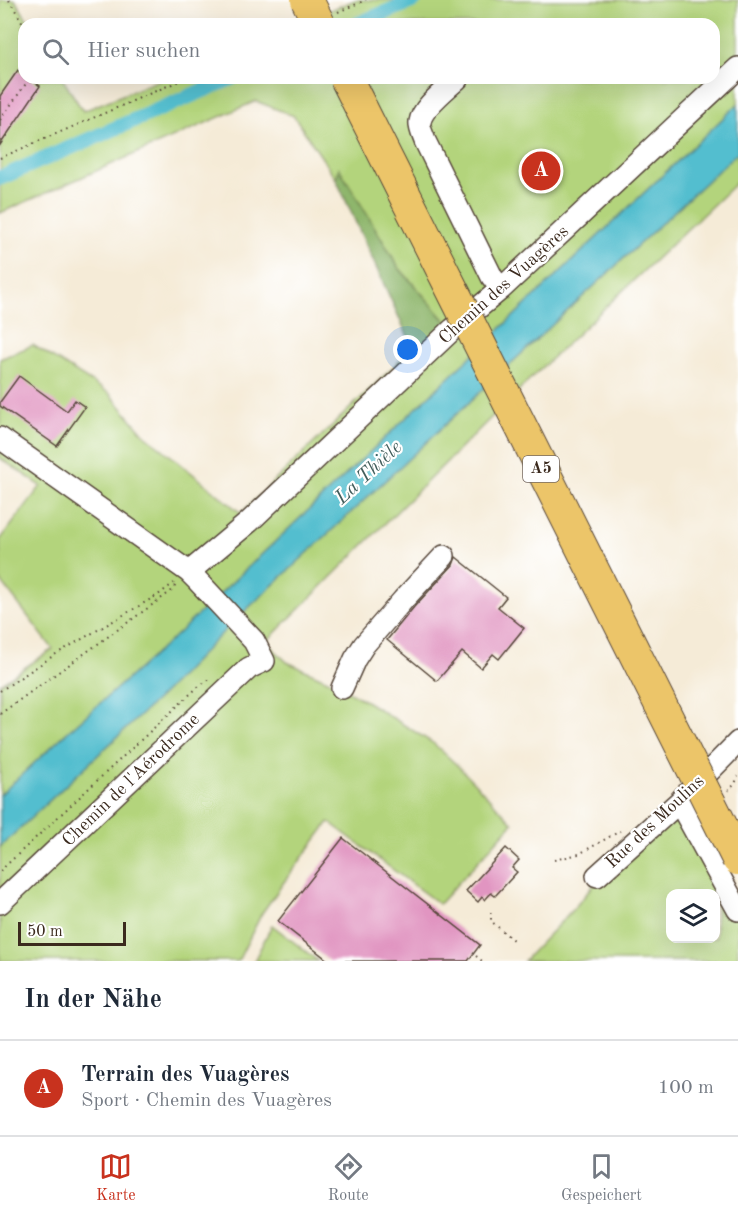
<!DOCTYPE html>
<html lang="de">
<head>
<meta charset="utf-8">
<style>
  :root { --surface:#fff; --page:#f6f6f7; --text:#1f2937; --muted:#747a83; --line:#e0e1e3; --accent:#c8321e }
  body { margin:0; font-family:"Old Standard TT",serif; background:var(--page); color:var(--text) }
  .controls { position:absolute; right:18px; bottom:18px; display:grid; overflow:hidden; border-radius:12px; box-shadow:0 6px 24px #0002 }
  .controls button { width:54px; height:54px; display:grid; place-items:center; padding:0; border:0; border-bottom:2px solid var(--line); background:var(--surface); color:var(--text); font:30px sans-serif }
  .scale { position:absolute; left:18px; bottom:15px; width:108px; box-sizing:border-box; padding-left:6px; border:3px solid #3b2a1e; border-top:0; font-size:16px; line-height:21px; white-space:nowrap; color:#3b2a1e; -webkit-text-stroke:4px #fff; paint-order:stroke }
  .you { position:absolute; left:408px; top:350px; width:21px; height:21px; margin:-15px; border:4px solid #fff; border-radius:50%; background:#1a73e8; box-shadow:0 0 0 9px #1a73e833 }
  .badge { display:grid; place-items:center; width:39px; height:39px; border-radius:50%; background:var(--accent); color:#fff; font-size:20px; font-weight:700 }
  .pin { position:absolute; translate:-50% -50%; border:3px solid #fff; box-shadow:0 2px 6px #0006 }
  .list { margin:0; padding:0; list-style:none }
  h2 { display:flex; justify-content:space-between; align-items:center; height:78px; margin:0; padding:0 24px; font-size:26px }
  h2 small { font-size:20px; font-weight:400; color:var(--muted) }
  .list li { display:grid; grid-template-columns:39px 1fr auto; gap:18px; align-items:center; box-sizing:border-box; height:96px; padding:0 24px; border-top:2px solid var(--line) }
  .list b { display:block; font-size:22px; white-space:nowrap }
  .list p { margin:0; font-size:20px; white-space:nowrap; color:var(--muted) }
  .list em { font-size:20px; font-style:normal; color:var(--muted) }
  .icon { flex:none; width:33px; height:33px; fill:none; stroke:currentColor; stroke-width:2; stroke-linecap:round; stroke-linejoin:round }
  .map { position:relative; flex:none; width:738px; height:961px; overflow:hidden }
  .search { position:absolute; background:var(--surface); box-shadow:0 6px 24px #0002; left:18px; right:18px; top:18px; height:66px; display:flex; align-items:center; gap:15px; box-sizing:border-box; padding:0 21px; border-radius:18px; color:var(--muted); font-size:22px }
  .sheet { height:174px; background:var(--surface) }
  nav { display:flex; justify-content:space-around; align-items:center; box-sizing:border-box; height:84px; border-top:2px solid var(--line); background:var(--surface); font-size:16px; color:var(--muted) }
  nav a { display:grid; justify-items:center; gap:3px }
  nav .on { color:var(--accent) }
  .map>svg:first-child { display:block }
  .green { fill:#b3d47c; stroke:#777f4d; stroke-width:1.5; fill-rule:evenodd }
  .forest { fill:#8eb66c; stroke:#647045; stroke-width:1.5 }
  .water { fill:#53becf; stroke:#477476; stroke-width:1.5 }
  .lines { fill:none; stroke-linecap:round; stroke-linejoin:round }
  .canal { stroke:#53becf; stroke-width:15 }
  .building { fill:#e195c1 }
  .minor-casing { stroke:#57473a; stroke-width:24 }
  .path { stroke:#57473a; stroke-width:2; stroke-dasharray:1.5 4.5; stroke-linecap:butt }
  .minor { stroke:#fff; stroke-width:21 }
  .highway-bridge-casing { stroke:#57473a; stroke-width:34; stroke-linecap:butt }
  .highway-bridge { stroke:#ecc569; stroke-width:32 }
  .labels { text-anchor:middle; dominant-baseline:central; stroke-width:4.5; stroke-linejoin:round; paint-order:stroke }
  .shield { fill:#fff; stroke:#766a62; stroke-width:1.5 }
  .shield-label { font-size:16px; font-weight:bold; fill:#3b2a1e }
  .street-label { font-size:18px; fill:#3b2a1e; stroke:#fff }
  .water-label { font-size:20px; font-style:italic; fill:#435e5c; stroke:#fff }
</style>
</head>
<body>
<div class="map">
<svg width="738" height="961" viewBox="0 0 738 961">
  <rect width="100%" height="100%" fill="#fff"/>
  <filter id="ink" filterUnits="userSpaceOnUse"><feTurbulence type="fractalNoise" baseFrequency=".0167" numOctaves="2"/><feDisplacementMap in="SourceGraphic" scale="12" xChannelSelector="R" yChannelSelector="G"/><feConvolveMatrix kernelMatrix="1 2 1 2 8 2 1 2 1" color-interpolation-filters="sRGB"/></filter>
  <filter id="wash" filterUnits="userSpaceOnUse"><feTurbulence type="fractalNoise" baseFrequency=".008" numOctaves="4" result="noise"/><feDisplacementMap in="SourceGraphic" scale="24" xChannelSelector="R" yChannelSelector="G"/><feGaussianBlur stdDeviation="1.35" result="paint"/><feColorMatrix in="noise" values="0 0 0 0 0 0 0 0 0 0 0 0 0 0 0 0 0 1.4 0 .05"/><feComposite in="paint" operator="in"/></filter>
  <g filter="url(#wash)">
    <rect width="100%" height="100%" fill="#f5ebd7"/>
    <path class="green" d="M0 0H15L30 24H24V78H62L83 111 164 78H714V24H296L355 0H738V104L169 642 62 737 0 795V684L53 649 0 580V540L41 486 0 458V359L33 345 109 393 144 434 241 513 413 348 453 329 399 268 339 169 336 179 294 116 256 101 0 213Z
      M738 152V181L528 381 266 642 287 662 332 682 369 703 433 743 458 766 513 823 439 904 329 822 284 882 262 913 238 961H0V847L163 694 232 623 302 558Z
      M679 802 738 910V961H524C547 935 575 910 595 883ZM670 894H716V938H670Z
      M272 925 318 961H254Z"/>
    <path class="forest" d="M339 168 399 268 453 329 413 348 336 179Z"/>
    <path class="water" d="M738 104V152L302 558 232 623 163 694 0 847V795L62 737 169 642Z"/>
    <g class="lines">
      <path class="canal" d="M358 24 415 0
        M0 178 232 78"/>
    </g>
    <g id="blocks">
      <path class="building" d="M18 70 24 74V78H29L40 86 0 145V96Z
        M19 376 67 411 75 400 85 407 57 446 0 406V402Z
        M456 557 506 597 498 607 524 628 499 659 493 654 481 668 462 652 437 681 387 640 414 607 453 565Z
        M343 838 480 945 468 961H329L278 921Z
        M506 848 519 860 512 868 517 872 495 896 491 893 485 900 482 897 478 902 466 891Z"/>
    </g>
  </g>
  <g filter="url(#ink)">
    <use href="#blocks" fill-opacity="0" stroke="#57473a" stroke-width="1.5"/>
    <g class="lines">
      <defs>
        <path id="minor" d="M458 78C447 89 422 107 420 122 419 128 423 135 425 141L492 277 501 289
          M0 438 189 572 197 580 254 641 264 661 249 668 0 903
          M189 572 249 522 453 329 501 289 738 68
          M342 688 355 659 364 645 403 600 444 556
          M679 802 738 910
          M597 876 679 802 738 742"/>
      </defs>
      <use href="#minor" class="minor-casing"/>
      <path class="path" d="M9 0 24 25
        M338 12 366 0
        M0 120 30 78
        M0 158 186 78
        M0 691 56 654 158 595 174 583
        M0 714 173 590 176 584
        M728 791 735 784 738 776
        M554 860 579 854 620 831
        M0 871 199 686 210 679
        M491 912V921L513 940
        M476 956 482 961"/>
      <use href="#minor" class="minor"/>
      <defs>
        <path id="highway-bridge" d="M307 0 319 24
          M346 78 738 859"/>
      </defs>
      <use href="#highway-bridge" class="highway-bridge-casing"/>
      <use href="#highway-bridge" class="highway-bridge"/>
    </g>
  </g>
  <g class="labels">
    <rect class="shield" x="523" y="456" width="36" height="26" rx="4.5"/>
    <g class="shield-label">
      <text x="541" y="469">A5</text>
    </g>
    <g class="street-label">
      <text transform="translate(504 285) rotate(-42)">Chemin des Vuagères</text>
      <text transform="translate(131 780) rotate(-44)">Chemin de l'Aérodrome</text>
      <text transform="translate(655 822) rotate(-43)">Rue des Moulins</text>
    </g>
    <g class="water-label">
      <text transform="translate(369 473) rotate(-43)">La Thièle</text>
    </g>
  </g>
</svg>
<div class="controls">
<button><svg class="icon" aria-label="layers" viewBox="0 0 24 24"><path d="M12 4l9 5-9 5-9-5zM3 14l9 5 9-5"/></svg></button>
</div>
<div class="scale">50 m</div>
<div class="you"></div>
<div class="pin badge" style="left:541px;top:171px">A</div>
<div class="search"><svg class="icon" aria-label="search" viewBox="0 0 24 24"><circle cx="10" cy="10" r="6"/><path d="M15 15l6 6"/></svg>Hier suchen</div>
</div>
<section class="sheet">
<h2>In der Nähe<small></small></h2>
<ul class="list">
<li><span class="badge">A</span><div><b>Terrain des Vuagères</b><p>Sport · Chemin des Vuagères</p></div><em>100 m</em></li>
</ul>
</section>
<nav>
<a class="on"><svg class="icon" aria-label="map" viewBox="0 0 24 24"><path d="M3 6l6-2 6 2 6-2v14l-6 2-6-2-6 2zM9 4v14M15 6v14"/></svg>Karte</a>
<a><svg class="icon" aria-label="directions" viewBox="0 0 24 24"><path d="M12 3l9 9-9 9-9-9zM9 14v-3h6M13 9l2 2-2 2"/></svg>Route</a>
<a><svg class="icon" aria-label="saved" viewBox="0 0 24 24"><path d="M7 4h10v16l-5-4-5 4z"/></svg>Gespeichert</a>
</nav>
</body>
</html>
